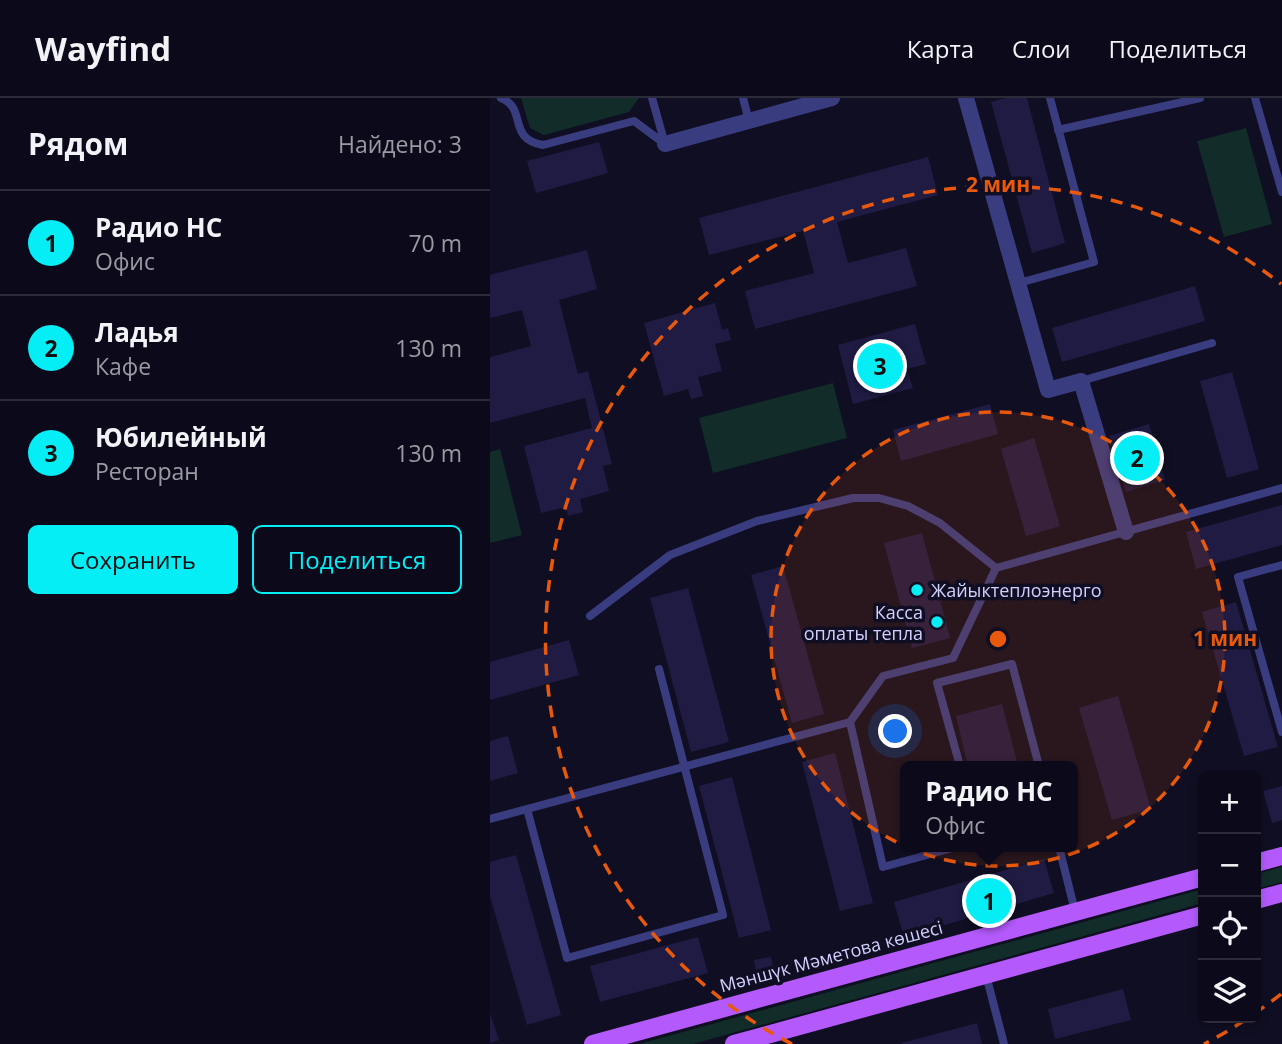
<!DOCTYPE html>
<html lang="ru">
<head>
<meta charset="utf-8">
<style>
  :root { --surface:#0c0a1a; --page:#151323; --text:#f1f3f6; --muted:#9a9aa2; --line:#2c2b39; --accent:#05eef5 }
  body { margin:0; font-family:"Open Sans",sans-serif; background:var(--page); color:var(--text) }
  .controls { position:absolute; right:21px; bottom:21px; display:grid; overflow:hidden; border-radius:10px; box-shadow:0 4px 10px #0003 }
  .controls button { width:63px; height:63px; display:grid; place-items:center; padding:0; border:0; border-bottom:2px solid var(--line); background:var(--surface); color:var(--text); font:35px sans-serif }
  .you { position:absolute; left:406px; top:634px; width:24px; height:24px; margin:-18px; border:5px solid #fff; border-radius:50%; background:#1a73e8; box-shadow:0 0 0 10px #1a73e833 }
  .badge { display:grid; place-items:center; width:46px; height:46px; border-radius:50%; background:var(--accent); color:#111; font-size:23px; font-weight:700 }
  .pin { position:absolute; translate:-50% -50%; border:4px solid #fff; box-shadow:0 2px 7px #0006 }
  .popup { position:absolute; left:410px; top:663px; width:178px; height:91px; box-sizing:border-box; display:grid; place-content:center; border-radius:10px; background:var(--surface); filter:drop-shadow(0 2px 5px #0005); font-size:23px; white-space:nowrap; color:var(--muted) }
  .popup b { font-size:26px; color:var(--text) }
  .popup::after { content:''; position:absolute; left:50%; top:100%; margin-left:-14px; border:14px solid transparent; border-top-color:var(--surface) }
  .list { margin:0; padding:0; list-style:none }
  h2 { display:flex; justify-content:space-between; align-items:center; height:91px; margin:0; padding:0 28px; font-size:30px }
  h2 small { font-size:23px; font-weight:400; color:var(--muted) }
  .list li { display:grid; grid-template-columns:46px 1fr auto; gap:21px; align-items:center; box-sizing:border-box; height:105px; padding:0 28px; border-top:2px solid var(--line) }
  .list b { display:block; font-size:26px; white-space:nowrap }
  .list p { margin:0; font-size:23px; white-space:nowrap; color:var(--muted) }
  .list em { font-size:23px; font-style:normal; color:var(--muted) }
  .actions { display:flex; gap:14px; padding:21px 28px }
  .actions a { flex:1; padding:16px 0; border:2px solid var(--accent); border-radius:10px; text-align:center; font-size:24px; color:var(--accent) }
  .actions .main { background:var(--accent); color:#111 }
  .icon { flex:none; width:38px; height:38px; fill:none; stroke:currentColor; stroke-width:2; stroke-linecap:round; stroke-linejoin:round }
  .map { position:relative; flex:none; width:792px; height:946px; overflow:hidden }
  header { display:flex; align-items:center; gap:42px; box-sizing:border-box; height:98px; padding:0 35px; background:var(--surface); border-bottom:2px solid var(--line) }
  header strong { font-size:33px }
  nav { display:flex; gap:38px; margin-inline-start:auto; font-size:24px }
  main { display:flex }
  aside { flex:1; background:var(--surface) }
  .map>svg:first-child { display:block }
  .green { fill:#112c29 }
  .building { fill:#201b43 }
  .lines { fill:none; stroke-linecap:round; stroke-linejoin:round }
  .service { stroke:#3a3c80; stroke-width:8 }
  .minor { stroke:#3a3c80; stroke-width:16 }
  .primary { stroke:#b45afc; stroke-width:18 }
  .ring { fill:none; stroke:#e8590c; stroke-width:3.5; stroke-dasharray:12 9 }
  .poi-dot { fill:#05eef5; stroke:#100e22; stroke-width:2.5 }
  .labels { text-anchor:middle; dominant-baseline:central; stroke-width:7; stroke-linejoin:round; paint-order:stroke }
  .poi-label { font-size:18px; fill:#d2d0fe; stroke:#100e22; text-anchor:start }
  .street-label { font-size:18px; fill:#d2d0fe; stroke:#100e22 }
  .centre { fill:#e8590c; stroke:#100e22; stroke-width:3.5 }
  .ring-label { font-size:21px; text-anchor:middle; font-weight:bold; fill:#e8590c; stroke:#100e22; stroke-width:7; stroke-linejoin:round; paint-order:stroke }
</style>
</head>
<body>
<header>
<strong>Wayfind</strong>
<nav><a>Карта</a><a>Слои</a><a>Поделиться</a></nav>
</header>
<main>
<aside>
<h2>Рядом<small>Найдено: 3</small></h2>
<ul class="list">
<li><span class="badge">1</span><div><b>Радио НС</b><p>Офис</p></div><em>70 m</em></li>
<li><span class="badge">2</span><div><b>Ладья</b><p>Кафе</p></div><em>130 m</em></li>
<li><span class="badge">3</span><div><b>Юбилейный</b><p>Ресторан</p></div><em>130 m</em></li>
</ul>
<div class="actions"><a class="main">Сохранить</a><a>Поделиться</a></div>
</aside>
<div class="map">
<svg width="792" height="946" viewBox="0 0 792 946">
  <rect width="100%" height="100%" fill="#100e22"/>
  <path class="green" d="M31 0H149L139 14 54 37 40 30Z
    M756 30 782 126 734 139 707 43Z
    M343 285 357 340 223 375 209 320Z
    M10 351 32 437 0 445V354Z
    M792 769V784L766 791V776Z
    M713 791V805L203 946H149Z"/>
  <path class="building" d="M515 0H537L575 145 542 155 501 4Z
    M109 44 118 75 46 95 37 63Z
    M438 59 448 97 347 124 358 165 416 150 427 188 265 231 255 193 324 175 313 133 219 157 209 120Z
    M97 152 107 191 69 202 88 276 98 273 122 366 113 368 119 393 90 401 93 414 78 418 76 409 51 415 34 348 102 330 95 300 0 325V259L41 248 32 212 0 220V177Z
    M705 188 715 223 572 264 562 230Z
    M225 205 232 232 238 230 241 242 225 246 232 273 208 279 213 298 201 301 198 291 174 298 154 225Z
    M425 226 436 266 417 271 423 290 363 306 348 247Z
    M742 274 769 371 737 380 710 283Z
    M500 306 508 336 411 363 403 332Z
    M659 326 675 382 636 394 619 338Z
    M544 340 570 428 536 438 511 351Z
    M792 407V447L706 471 696 434Z
    M432 435 460 540 422 550 394 445Z
    M293 468 334 616 302 625 261 477Z
    M198 490 239 644 201 654 160 500Z
    M746 504 788 649 754 658 712 514Z
    M79 542 89 577 0 602V564Z
    M628 598 661 711 622 722 589 610Z
    M512 606 528 668H478L466 618Z
    M18 638 28 675 0 683V643Z
    M345 655 383 805 350 813 312 664Z
    M242 679 281 832 249 840 209 688Z
    M792 688V722L782 725 773 693Z
    M26 757 71 917 37 927 0 798V764Z
    M554 761 564 795 414 839 404 804Z
    M208 839 218 875 110 904 100 868Z
    M281 859 284 875 267 879 264 862Z
    M633 891 641 922 565 941 558 911Z
    M0 915 9 942 0 945Z
    M487 925 492 946H412V945Z"/>
  <g class="lines">
    <path class="service" d="M11 0C38 11 16 40 53 47L144 23 175 46
      M162 0 175 46
      M253 0 259 23
      M765 0 792 94
      M568 32 710 0
      M529 185 604 164 560 0
      M591 283 722 245
      M792 467 748 479 792 634
      M100 518 180 457 267 423 363 400H389L418 408 450 425 506 470
      M470 668 447 585 522 566 549 668
      M37 711 77 860 233 817 169 571
      M0 721 360 624
      M466 749 393 769 360 624 393 578 463 560 506 470 792 390
      M569 749 585 813
      M496 877 514 946"/>
    <path class="minor" d="M476 0 558 292 591 283 636 434
      M175 46 342 0"/>
    <path class="primary" d="M766 765 792 758
      M766 802 792 795
      M103 946 713 779
      M244 946 713 817"/>
  </g>
  <circle cx="508" cy="541" r="227" fill="#e8590c" fill-opacity=".12"/>
  <g class="ring">
    <circle cx="508" cy="541" r="227"/>
    <path d="M791 896A454 454 0 0 1 768 913M755 922A454 454 0 0 1 714 946M302 946A454 454 0 1 1 791 186"/>
  </g>
  <g class="poi-dot">
    <circle cx="427" cy="492" r="7"/>
    <circle cx="447" cy="524" r="7"/>
  </g>
  <g class="labels">
    <g class="poi-label">
      <text x="441" y="492">Жайыктеплоэнерго</text>
      <text x="433" y="514" text-anchor="end">Касса<tspan x="433" dy="21">оплаты тепла</tspan></text>
    </g>
    <g class="street-label">
      <text transform="translate(341 858) rotate(-15)">Мәншүк Мәметова көшесі</text>
    </g>
  </g>
  <circle cx="508" cy="541" r="10" class="centre"/>
  <g class="ring-label">
    <text x="508" y="94">2 мин</text>
    <text x="735" y="548">1 мин</text>
  </g>
</svg>
<div class="controls">
<button>+</button>
<button>−</button>
<button><svg class="icon" aria-label="locate" viewBox="0 0 24 24"><circle cx="12" cy="12" r="6"/><path d="M12 2v4M12 18v4M2 12h4M18 12h4"/></svg></button>
<button><svg class="icon" aria-label="layers" viewBox="0 0 24 24"><path d="M12 4l9 5-9 5-9-5zM3 14l9 5 9-5"/></svg></button>
</div>
<div class="you"></div>
<div class="pin badge" style="left:499px;top:803px">1</div>
<div class="popup"><b>Радио НС</b>Офис</div>
<div class="pin badge" style="left:647px;top:360px">2</div>
<div class="pin badge" style="left:390px;top:268px">3</div>
</div>
</main>
</body>
</html>
